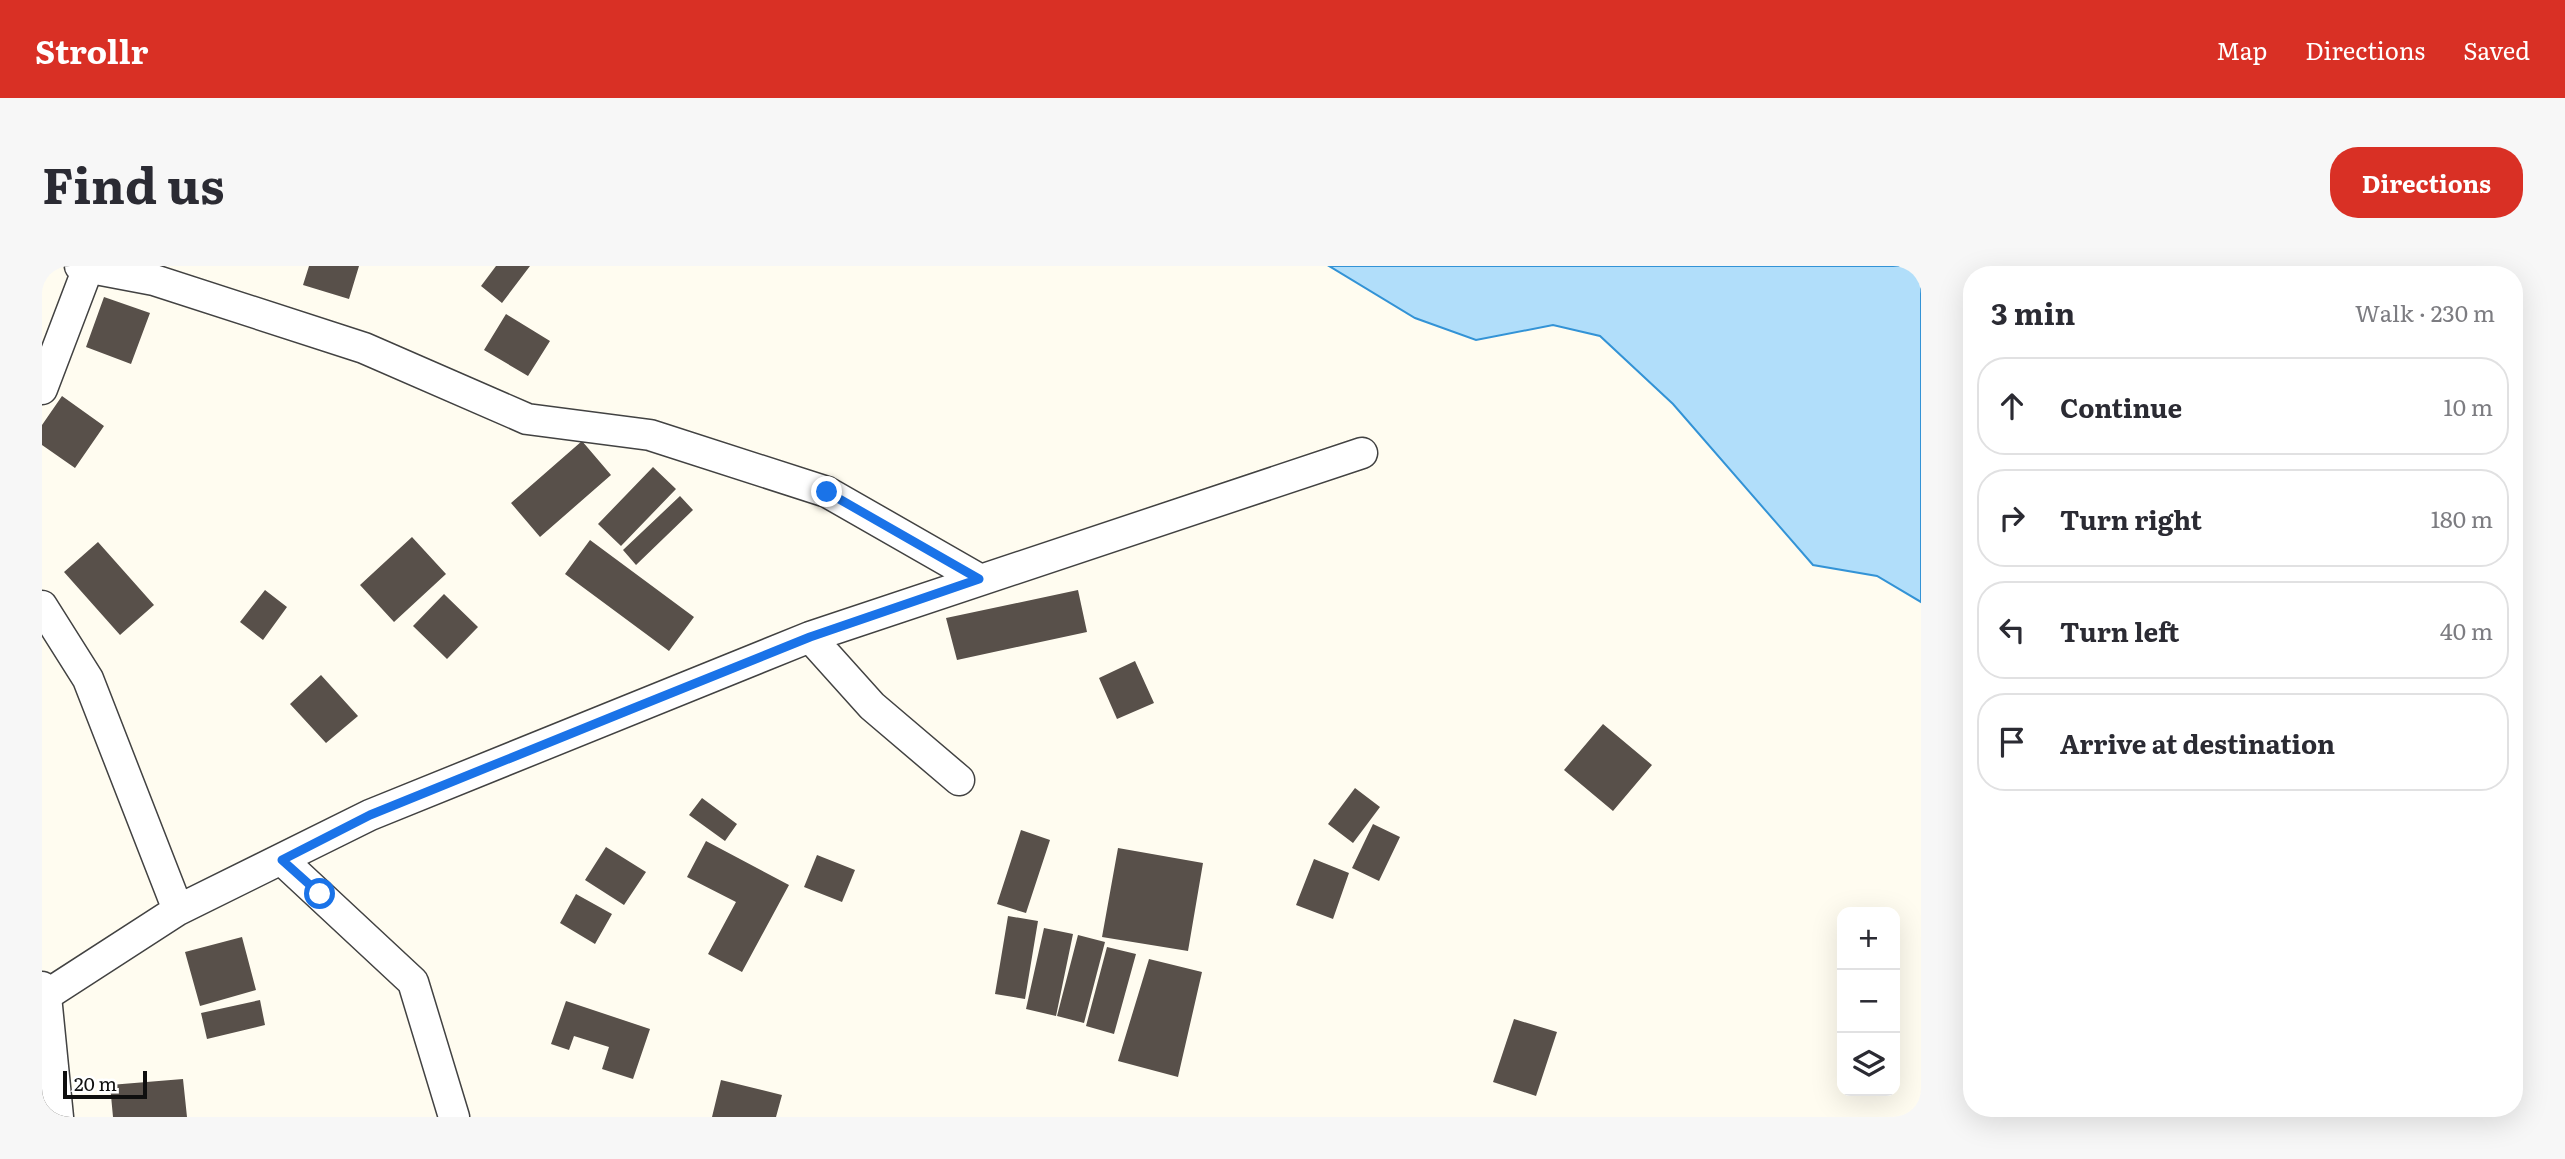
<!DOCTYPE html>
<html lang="en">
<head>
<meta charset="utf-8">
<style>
  :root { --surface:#fff; --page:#f7f7f7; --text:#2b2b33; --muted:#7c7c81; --line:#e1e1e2; --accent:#d93025 }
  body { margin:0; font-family:Literata,serif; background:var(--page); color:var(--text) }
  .controls { position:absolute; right:21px; bottom:21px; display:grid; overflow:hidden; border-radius:14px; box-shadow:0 7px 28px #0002 }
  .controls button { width:63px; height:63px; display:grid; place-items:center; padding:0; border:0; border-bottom:2px solid var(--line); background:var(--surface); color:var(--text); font:35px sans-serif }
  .scale { position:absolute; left:21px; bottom:18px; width:84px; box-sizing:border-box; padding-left:7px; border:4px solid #0f0f0f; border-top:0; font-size:19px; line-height:24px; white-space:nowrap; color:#0f0f0f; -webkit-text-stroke:5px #fff; paint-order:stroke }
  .stop { position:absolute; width:21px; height:21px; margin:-16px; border:5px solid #1a73e8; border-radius:50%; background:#fff }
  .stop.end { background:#1a73e8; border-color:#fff; box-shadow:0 2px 7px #0008 }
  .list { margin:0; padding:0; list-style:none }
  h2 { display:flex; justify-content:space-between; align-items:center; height:91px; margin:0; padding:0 28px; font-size:30px }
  h2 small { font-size:23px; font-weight:400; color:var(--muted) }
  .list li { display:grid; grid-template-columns:46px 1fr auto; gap:21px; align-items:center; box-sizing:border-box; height:98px; margin:0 14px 14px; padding:0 14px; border:2px solid var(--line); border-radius:28px }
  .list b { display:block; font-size:26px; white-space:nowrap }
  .list em { font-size:23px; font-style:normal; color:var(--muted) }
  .icon { flex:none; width:38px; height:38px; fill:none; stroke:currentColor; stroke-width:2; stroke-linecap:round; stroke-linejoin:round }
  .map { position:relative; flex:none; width:1879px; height:851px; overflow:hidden; border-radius:28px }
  header { display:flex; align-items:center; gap:42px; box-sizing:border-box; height:98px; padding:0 35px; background:var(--accent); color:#fff }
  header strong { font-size:33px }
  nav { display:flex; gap:38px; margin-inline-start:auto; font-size:24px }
  .intro { display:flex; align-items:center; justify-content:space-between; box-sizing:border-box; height:168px; padding:0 42px }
  h1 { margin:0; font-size:49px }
  .button { padding:18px 32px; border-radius:28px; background:var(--accent); color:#fff; font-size:24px; font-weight:700 }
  main { display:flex; gap:42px; padding:0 42px }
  aside { flex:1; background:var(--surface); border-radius:28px; box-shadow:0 7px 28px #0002 }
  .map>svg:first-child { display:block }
  .water { fill:#b1defa; stroke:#3393d6; stroke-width:2 }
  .building { fill:#58504a }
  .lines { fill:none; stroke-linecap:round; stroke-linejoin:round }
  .street-casing { stroke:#424242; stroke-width:33 }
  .street { stroke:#fff; stroke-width:30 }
  .route { stroke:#1a73e8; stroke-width:9 }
</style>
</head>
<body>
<header>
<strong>Strollr</strong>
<nav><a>Map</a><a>Directions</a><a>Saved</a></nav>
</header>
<div class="intro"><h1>Find us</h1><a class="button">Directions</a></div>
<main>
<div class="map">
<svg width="1879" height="851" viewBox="0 0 1879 851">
  <rect width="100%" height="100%" fill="#fffcf0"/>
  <path class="water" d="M1287 0H1879V336L1835 310 1771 299 1631 138 1558 70 1511 59 1434 74 1373 52Z"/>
  <path class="building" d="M267 0H317L307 33 261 19Z
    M454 0H488L460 37 439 20Z
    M62 31 108 47 89 98 44 81Z
    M464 48 508 75 486 110 442 84Z
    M20 130 62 160 33 202 0 179V159Z
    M540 175 569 209 498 271 469 237Z
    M611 201 634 223 579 280 556 258Z
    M638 230 651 244 594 299 581 284Z
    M370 271 404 308 352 356 318 319Z
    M548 274 652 351 627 385 523 308Z
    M56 276 112 339 78 369 22 306Z
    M223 324 245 341 221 374 198 356Z
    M1036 324 1045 366 915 394 904 352Z
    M402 328 436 361 405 393 371 360Z
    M1093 395 1112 437 1075 453 1057 412Z
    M279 409 316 450 284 477 248 438Z
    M1561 458 1610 499 1571 545 1522 504Z
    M1313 522 1338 541 1311 577 1286 558Z
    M660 532 695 558 683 575 647 549Z
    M1331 558 1358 571 1337 615 1310 602Z
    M979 564 1008 574 984 647 955 638Z
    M664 575 747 619 700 706 666 688 694 636 645 611Z
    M564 581 604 606 582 639 543 614Z
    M1076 582 1161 597 1146 685 1060 671Z
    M775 589 813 604 800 636 762 621Z
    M1272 593 1307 607 1291 653 1254 639Z
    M534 628 570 648 553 678 518 657Z
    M966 650 996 655 983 733 953 728Z
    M1002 662 1031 668 1014 750 984 743Z
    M1036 669 1063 676 1042 757 1015 750Z
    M200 671 214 724 158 740 143 686Z
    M1065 681 1094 688 1072 768 1044 760Z
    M1107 693 1160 706 1136 811 1076 795Z
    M218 734 223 759 165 773 159 747Z
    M524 735 608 763 591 813 560 803 567 781 532 770 527 784 509 778Z
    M1472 753 1515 766 1494 830 1451 816Z
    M141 813 145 851H71L68 819Z
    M679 814 740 829 734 851H670Z"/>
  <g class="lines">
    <defs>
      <path id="street" d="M38 0 112 14 322 82 485 153 608 169 785 226 937 313
        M0 123 46 2
        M0 340 46 413 136 644
        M768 371 830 440 917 514
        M240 594 371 716 412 851
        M0 721 4 730 16 851
        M0 732 136 644 328 549 768 371 1320 187"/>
    </defs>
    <use href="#street" class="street-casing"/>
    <use href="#street" class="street"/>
  </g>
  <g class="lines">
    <path class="route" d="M278 628 240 594 328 549 587 444 768 371 937 313 785 226"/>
  </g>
</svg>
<div class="controls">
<button>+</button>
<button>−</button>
<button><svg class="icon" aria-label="layers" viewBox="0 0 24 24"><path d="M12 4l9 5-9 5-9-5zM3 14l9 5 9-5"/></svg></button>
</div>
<div class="scale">20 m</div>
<div class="stop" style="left:278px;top:628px"></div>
<div class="stop end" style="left:785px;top:226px"></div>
</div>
<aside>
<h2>3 min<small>Walk · 230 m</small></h2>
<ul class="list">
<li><svg class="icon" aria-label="ahead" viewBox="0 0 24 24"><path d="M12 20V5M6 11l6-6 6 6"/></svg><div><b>Continue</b></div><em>10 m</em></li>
<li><svg class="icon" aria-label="right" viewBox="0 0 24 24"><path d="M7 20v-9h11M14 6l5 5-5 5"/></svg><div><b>Turn right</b></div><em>180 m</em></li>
<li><svg class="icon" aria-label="left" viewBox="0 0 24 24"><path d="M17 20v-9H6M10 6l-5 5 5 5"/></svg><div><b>Turn left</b></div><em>40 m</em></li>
<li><svg class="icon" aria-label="arrive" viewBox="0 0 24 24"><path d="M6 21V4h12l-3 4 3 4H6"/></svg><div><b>Arrive at destination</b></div></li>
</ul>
</aside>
</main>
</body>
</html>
